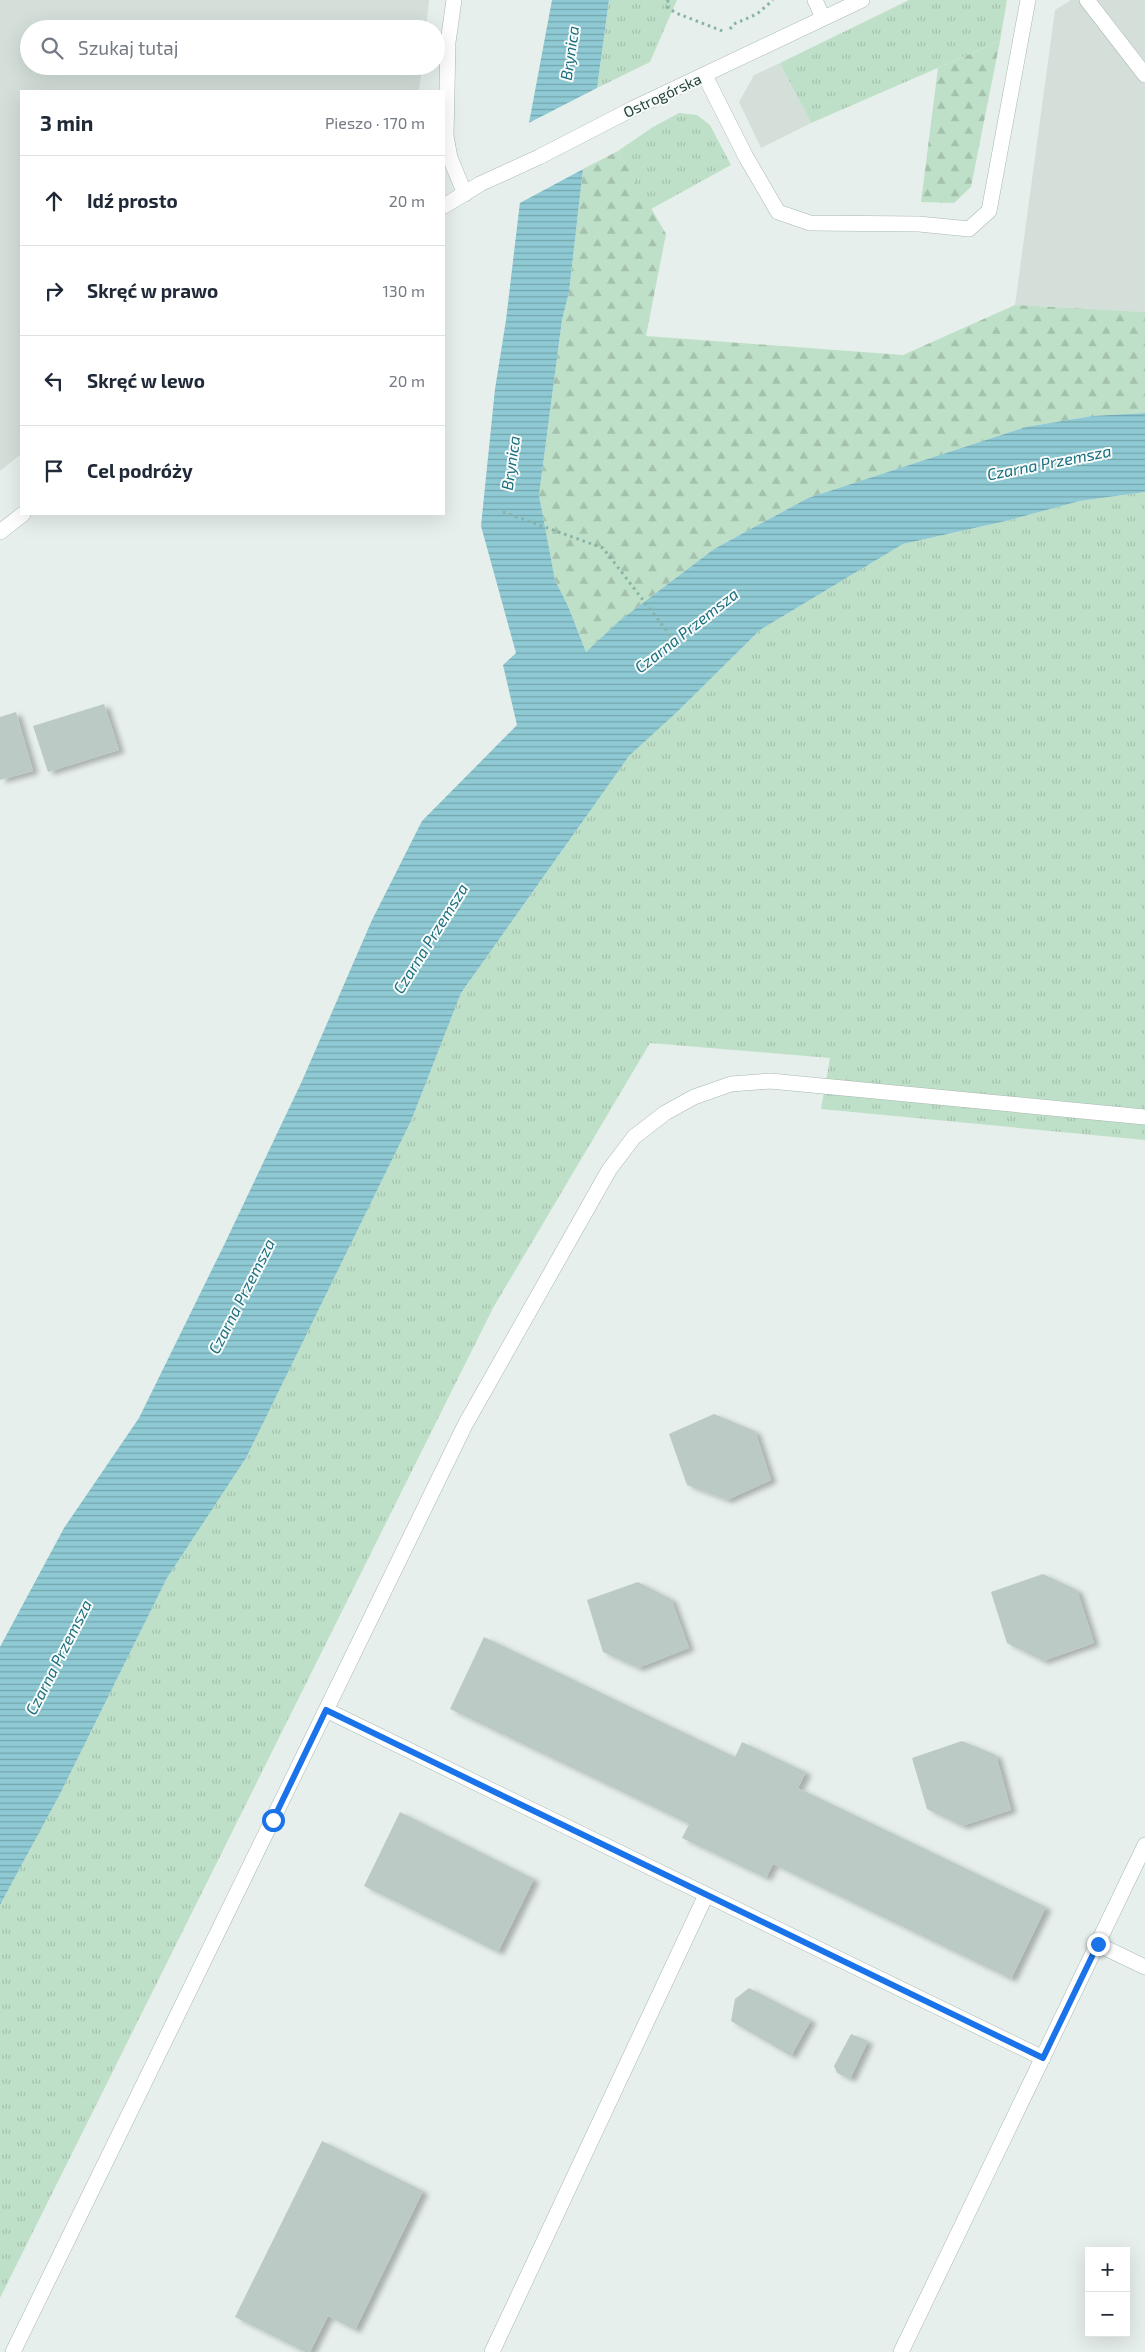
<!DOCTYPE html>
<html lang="pl">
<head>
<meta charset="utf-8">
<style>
  :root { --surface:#fff; --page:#f6f6f7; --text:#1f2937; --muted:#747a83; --line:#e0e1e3 }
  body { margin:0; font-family:"Exo 2",sans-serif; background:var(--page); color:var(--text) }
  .controls { position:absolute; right:15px; bottom:15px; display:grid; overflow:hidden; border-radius:0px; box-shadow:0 5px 20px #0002 }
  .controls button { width:45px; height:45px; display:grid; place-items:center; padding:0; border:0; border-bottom:1px solid var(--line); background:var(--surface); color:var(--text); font:25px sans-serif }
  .stop { position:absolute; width:15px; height:15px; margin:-11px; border:4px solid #1a73e8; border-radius:50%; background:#fff }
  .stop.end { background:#1a73e8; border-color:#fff; box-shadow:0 1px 5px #0008 }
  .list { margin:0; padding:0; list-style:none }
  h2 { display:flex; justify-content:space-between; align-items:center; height:65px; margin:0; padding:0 20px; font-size:21px }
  h2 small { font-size:16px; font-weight:400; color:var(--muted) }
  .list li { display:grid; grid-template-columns:32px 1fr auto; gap:15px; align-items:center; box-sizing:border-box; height:90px; padding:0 20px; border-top:1px solid var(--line) }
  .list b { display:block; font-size:19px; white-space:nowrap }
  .list em { font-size:16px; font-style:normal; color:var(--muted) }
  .icon { flex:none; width:28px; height:28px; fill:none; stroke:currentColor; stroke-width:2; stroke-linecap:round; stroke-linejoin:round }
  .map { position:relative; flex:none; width:1145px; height:2352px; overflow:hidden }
  .search { position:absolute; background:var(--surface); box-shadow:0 5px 20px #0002; left:20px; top:20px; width:425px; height:55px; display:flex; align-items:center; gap:12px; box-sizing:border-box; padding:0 18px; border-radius:28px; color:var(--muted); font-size:19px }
  .panel { position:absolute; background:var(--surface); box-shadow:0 5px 20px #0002; left:20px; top:90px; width:425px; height:425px; border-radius:0px }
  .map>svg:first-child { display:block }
  .built { fill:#d4dfda }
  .grass { fill:url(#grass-tufts) }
  .forest { fill:url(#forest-firs) }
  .water { fill:url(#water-rules) }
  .pier { fill:#e6efeb }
  .building { fill:#bbcac4; filter:url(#shadow) }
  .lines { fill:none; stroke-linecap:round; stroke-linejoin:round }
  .service-casing { stroke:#a8b8b2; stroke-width:16 }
  .minor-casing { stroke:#a8b8b2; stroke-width:16 }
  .tertiary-casing { stroke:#a8b8b2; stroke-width:16 }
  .path { stroke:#86b3a5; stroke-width:3; stroke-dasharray:2.5 4; stroke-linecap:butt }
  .service { stroke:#fff; stroke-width:15 }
  .minor { stroke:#fff; stroke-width:15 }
  .tertiary { stroke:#fff; stroke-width:15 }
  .route { stroke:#1a73e8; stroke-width:6 }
  .labels { text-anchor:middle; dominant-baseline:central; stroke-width:4; stroke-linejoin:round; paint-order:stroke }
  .street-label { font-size:15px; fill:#24423a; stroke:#f7fbf9 }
  .water-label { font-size:16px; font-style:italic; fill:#1c6f80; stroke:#f7fbf9 }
</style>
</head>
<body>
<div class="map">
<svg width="1145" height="2352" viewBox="0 0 1145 2352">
  <defs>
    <pattern id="grass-tufts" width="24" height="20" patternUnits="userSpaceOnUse" patternTransform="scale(1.25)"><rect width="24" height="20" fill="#bfe0c8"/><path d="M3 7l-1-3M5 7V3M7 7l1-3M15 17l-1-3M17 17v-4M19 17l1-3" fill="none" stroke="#a4c1ad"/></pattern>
    <pattern id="forest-firs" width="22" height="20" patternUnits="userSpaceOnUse" patternTransform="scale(1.25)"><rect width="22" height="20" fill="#bfe0c8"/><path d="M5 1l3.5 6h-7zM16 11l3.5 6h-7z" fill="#a4c1ad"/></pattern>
    <pattern id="water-rules" width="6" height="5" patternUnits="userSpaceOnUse" patternTransform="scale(1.25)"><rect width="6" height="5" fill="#8ec9d4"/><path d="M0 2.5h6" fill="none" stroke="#74a5ad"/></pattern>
    <filter id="shadow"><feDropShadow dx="5.5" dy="3" stdDeviation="2.5" flood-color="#0004"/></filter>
  </defs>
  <rect width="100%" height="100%" fill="#e6efeb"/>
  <path class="built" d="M0 0H429L426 29H29V66H422L419 91H21V454L0 471Z
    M1071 0H1145V312L1015 305 1055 10Z
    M780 63 811 123 761 148 739 102 754 75Z"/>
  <path class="grass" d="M609 0H677L650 62 597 88Z
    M909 0H1007L1000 41 811 123 780 63Z
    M679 113 697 115 710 125 731 165 651 209 618 151 653 127Z
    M1145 492V1140L821 1109 830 1058 650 1043 493 1308 0 2298V1905L60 1794 167 1578 246 1458 411 1121 461 993 629 756 676 713 760 630 903 544 1006 521 1080 501Z"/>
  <path class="forest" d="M1000 41 971 187 954 203 921 202 938 68Z
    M618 151 666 234 646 336 903 355 1015 305 1145 312V413L1092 416 1026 427 808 498 714 549 619 621 586 652 568 606 555 580 539 495 562 320 569 292 583 169Z"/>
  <path class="water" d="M552 0H609L597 88 529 123Z
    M583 169 569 292 562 320 539 495 555 580 568 606 586 652 619 621 714 549 808 498 1026 427 1092 416 1145 413V492L1080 501 1006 521 903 544 760 630 676 713 629 756 461 993 411 1121 246 1458 167 1578 60 1794 0 1905V1647L64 1528 139 1418 225 1243 302 1081 372 920 422 821 517 725 503 665 516 653 481 526 495 389 506 320 520 202Z"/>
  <path class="pier" d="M600 87 599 90 530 125 527 124Z
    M582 167 585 168 518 204 519 200Z"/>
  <path class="building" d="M104 704 119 750 48 772 33 726Z
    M16 712 33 771 0 780V717Z
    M714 1414 755 1431 771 1480 727 1500 687 1485 669 1434Z
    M1043 1574 1077 1590 1094 1643 1043 1661 1007 1643 991 1592Z
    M638 1582 671 1599 689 1648 638 1668 603 1652 587 1600Z
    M484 1637 735 1757 742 1742 806 1772 798 1788 1046 1907 1011 1979 773 1864 766 1878 682 1838 689 1824 450 1709Z
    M962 1741 996 1755 1011 1810 962 1826 927 1809 912 1758Z
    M400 1812 534 1879 498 1952 364 1886Z
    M749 1988 811 2020 791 2056 731 2021 735 1999Z
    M851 2034 868 2041 850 2079 837 2073 834 2066Z
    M322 2141 423 2191 355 2330 328 2316 310 2352H305L235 2317Z"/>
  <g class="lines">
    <defs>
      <path id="service" d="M815 0 823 18
        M1087 0 1145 75
        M705 76 746 157 778 212 810 223 919 224 969 229 989 211 1028 0
        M326 1710 1043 2058
        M1097 1944 1145 1967
        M13 2352 465 1425 609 1170 634 1137 665 1113 694 1097 731 1084 770 1081 1145 1117
        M492 2352 706 1895
        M901 2352 1145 1845"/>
      <path id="minor" d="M454 0 448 42 446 136 450 158 465 194"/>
      <path id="tertiary" d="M444 206 480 184 539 157 634 108 862 0
        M0 532 23 514"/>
    </defs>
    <use href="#service" class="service-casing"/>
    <use href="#minor" class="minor-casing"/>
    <use href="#tertiary" class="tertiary-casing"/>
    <path class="path" d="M668 0 667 7 676 13 725 32
      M730 29 734 24 757 14 773 0
      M503 512 603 548 673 639"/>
    <use href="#service" class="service"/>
    <use href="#minor" class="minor"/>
    <use href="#tertiary" class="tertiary"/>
  </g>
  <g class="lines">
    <path class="route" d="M273 1820 326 1710 1043 2058 1098 1944"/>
  </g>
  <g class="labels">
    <g class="street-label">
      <text transform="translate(662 95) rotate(-25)">Ostrogórska</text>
    </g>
    <g class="water-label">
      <text transform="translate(569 53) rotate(-82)">Brynica</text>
      <text transform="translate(1049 462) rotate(-11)">Czarna Przemsza</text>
      <text transform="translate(510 463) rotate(-82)">Brynica</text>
      <text transform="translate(686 630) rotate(-38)">Czarna Przemsza</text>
      <text transform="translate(430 938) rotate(-58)">Czarna Przemsza</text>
      <text transform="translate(241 1296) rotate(-63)">Czarna Przemsza</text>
      <text transform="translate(58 1657) rotate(-63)">Czarna Przemsza</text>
    </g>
  </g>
</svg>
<div class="controls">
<button>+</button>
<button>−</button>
</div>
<div class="stop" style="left:273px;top:1820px"></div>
<div class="stop end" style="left:1098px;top:1944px"></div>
<div class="search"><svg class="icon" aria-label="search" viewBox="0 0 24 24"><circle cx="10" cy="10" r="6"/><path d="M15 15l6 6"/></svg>Szukaj tutaj</div>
<section class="panel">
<h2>3 min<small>Pieszo · 170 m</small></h2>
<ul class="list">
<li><svg class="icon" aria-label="ahead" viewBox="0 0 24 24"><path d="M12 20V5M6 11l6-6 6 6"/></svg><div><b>Idź prosto</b></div><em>20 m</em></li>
<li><svg class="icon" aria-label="right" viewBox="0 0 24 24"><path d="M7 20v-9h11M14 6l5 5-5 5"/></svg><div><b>Skręć w prawo</b></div><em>130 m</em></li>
<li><svg class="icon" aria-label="left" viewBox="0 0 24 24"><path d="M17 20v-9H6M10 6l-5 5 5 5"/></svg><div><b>Skręć w lewo</b></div><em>20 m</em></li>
<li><svg class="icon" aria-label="arrive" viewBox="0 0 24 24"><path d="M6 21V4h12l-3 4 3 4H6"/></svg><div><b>Cel podróży</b></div></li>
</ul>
</section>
</div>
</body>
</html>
